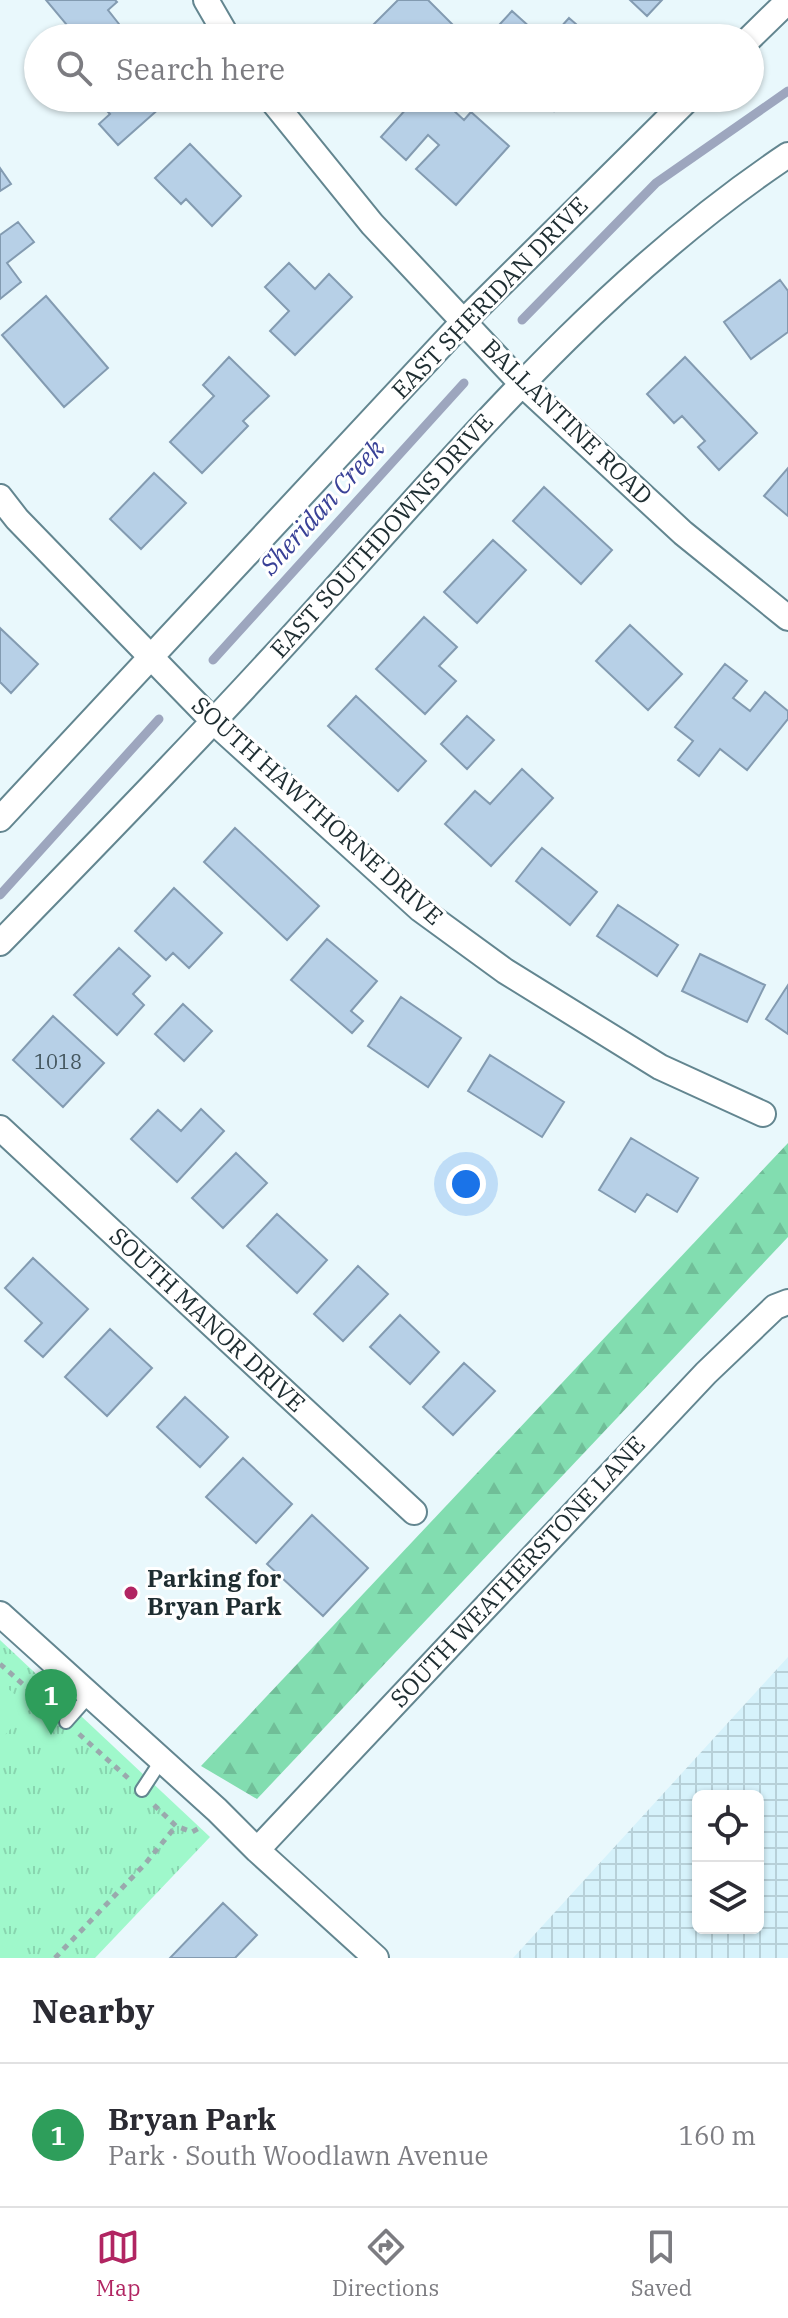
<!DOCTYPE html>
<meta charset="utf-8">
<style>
:root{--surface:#fff;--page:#f2f2f3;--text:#2b2b33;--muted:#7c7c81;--line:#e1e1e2;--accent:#b12562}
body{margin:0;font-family:"IBM Plex Serif",serif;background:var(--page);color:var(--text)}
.controls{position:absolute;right:24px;bottom:24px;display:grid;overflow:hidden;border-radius:12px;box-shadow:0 2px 6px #0004}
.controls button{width:72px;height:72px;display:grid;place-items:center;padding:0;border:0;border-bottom:2px solid var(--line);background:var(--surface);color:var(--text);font:40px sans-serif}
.you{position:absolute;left:466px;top:1184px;width:28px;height:28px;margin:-20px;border:6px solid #fff;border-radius:50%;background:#1a73e8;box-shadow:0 0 0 12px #1a73e833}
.badge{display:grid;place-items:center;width:52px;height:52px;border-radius:50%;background:var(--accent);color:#fff;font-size:26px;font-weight:700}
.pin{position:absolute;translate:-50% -66px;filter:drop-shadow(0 2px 4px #0008)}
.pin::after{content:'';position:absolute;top:42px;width:28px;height:24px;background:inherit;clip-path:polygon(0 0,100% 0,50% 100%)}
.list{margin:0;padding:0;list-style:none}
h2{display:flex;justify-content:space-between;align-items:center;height:104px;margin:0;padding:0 32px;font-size:34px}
h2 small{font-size:26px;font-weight:400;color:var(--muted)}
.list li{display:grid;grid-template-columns:52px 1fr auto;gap:24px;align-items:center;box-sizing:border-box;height:144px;padding:0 32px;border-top:2px solid var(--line)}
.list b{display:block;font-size:30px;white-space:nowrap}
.list p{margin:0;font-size:26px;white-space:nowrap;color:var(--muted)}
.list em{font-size:26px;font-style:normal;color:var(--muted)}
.icon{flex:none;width:44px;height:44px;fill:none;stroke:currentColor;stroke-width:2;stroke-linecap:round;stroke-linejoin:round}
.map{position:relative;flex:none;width:788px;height:1958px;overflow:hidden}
.search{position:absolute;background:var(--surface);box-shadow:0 2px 6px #0004;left:24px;right:24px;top:24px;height:88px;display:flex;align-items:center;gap:20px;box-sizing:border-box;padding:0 28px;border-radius:44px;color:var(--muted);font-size:30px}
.sheet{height:248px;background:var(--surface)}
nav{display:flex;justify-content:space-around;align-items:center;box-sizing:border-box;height:112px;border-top:2px solid var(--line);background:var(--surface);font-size:22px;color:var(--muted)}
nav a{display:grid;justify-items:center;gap:4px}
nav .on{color:var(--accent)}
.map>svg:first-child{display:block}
.industrial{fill:url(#industrial-grid);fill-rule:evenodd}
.forest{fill:url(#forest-firs)}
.park{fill:url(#park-tufts)}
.pitch{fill:#9ff8cb}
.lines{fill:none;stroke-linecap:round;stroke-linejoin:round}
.stream{stroke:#9da6be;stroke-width:9}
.building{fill:#b7d0e7;stroke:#839bb1;stroke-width:2}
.lane-casing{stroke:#638690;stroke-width:16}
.street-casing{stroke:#638690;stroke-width:28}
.path{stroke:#9aa9ad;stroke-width:5;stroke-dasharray:6 6;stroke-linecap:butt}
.lane{stroke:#fff;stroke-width:12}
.street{stroke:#fff;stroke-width:24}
.poi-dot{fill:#b12562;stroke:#fff;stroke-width:3}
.labels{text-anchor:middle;stroke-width:6;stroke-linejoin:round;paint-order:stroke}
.number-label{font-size:20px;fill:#44565e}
.street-label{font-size:24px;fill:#1e2d31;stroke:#fff}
.poi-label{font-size:24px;font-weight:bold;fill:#1e2d31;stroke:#fff;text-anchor:start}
.water-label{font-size:26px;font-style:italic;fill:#394197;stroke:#fff}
</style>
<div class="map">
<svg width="788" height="1958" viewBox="0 0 788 1958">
<defs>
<pattern id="industrial-grid" width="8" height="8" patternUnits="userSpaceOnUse" patternTransform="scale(2)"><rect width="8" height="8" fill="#d6f2fb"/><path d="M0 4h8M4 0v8" fill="none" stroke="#b7d0d8"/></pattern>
<pattern id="forest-firs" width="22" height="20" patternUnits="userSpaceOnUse" patternTransform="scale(2)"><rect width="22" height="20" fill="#82ddb0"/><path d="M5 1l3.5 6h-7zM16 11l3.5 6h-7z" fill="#70be98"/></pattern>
<pattern id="park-tufts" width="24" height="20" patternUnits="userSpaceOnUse" patternTransform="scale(2)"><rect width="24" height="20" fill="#9ff8cb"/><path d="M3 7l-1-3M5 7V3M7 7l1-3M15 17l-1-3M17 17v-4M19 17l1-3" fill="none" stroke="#88d5af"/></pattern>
</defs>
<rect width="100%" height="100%" fill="#e9f8fc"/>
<!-- industrial -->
<path class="industrial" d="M 788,1657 L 788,1958 L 513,1958 ZM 698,1796 L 758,1796 L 758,1928 L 698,1928 Z"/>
<!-- forest -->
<path class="forest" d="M 788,1143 L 788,1237 L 257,1799 L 201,1766 Z"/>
<!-- park -->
<path class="park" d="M 0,1640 L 210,1837 L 95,1958 L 0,1958 Z"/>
<!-- pitch -->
<path class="pitch" d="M 0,1682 L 31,1708 L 0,1740 Z"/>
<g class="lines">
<!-- stream -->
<path class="stream" d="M 522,320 L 656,183 L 788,91
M 213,660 L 464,383
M 0,895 L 159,719"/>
</g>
<!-- building -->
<path class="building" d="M 46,0 L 115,0 L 117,2 L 108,10 L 119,24 L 103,38 L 56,38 L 54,35 L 67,25 Z
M 398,0 L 428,0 L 452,24 L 438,38 L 360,38 Z
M 630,0 L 662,0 L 647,16 Z
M 512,11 L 542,38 L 487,38 Z
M 569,18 L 592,38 L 551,38 Z
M 95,98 L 168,98 L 170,99 L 118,145 L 99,124 L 110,114 Z
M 416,98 L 440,98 L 464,120 L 471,112 L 509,146 L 456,205 L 416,169 L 439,145 L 428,135 L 406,160 L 381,137 Z
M 539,98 L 566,98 L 554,111 Z
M 190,144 L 241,196 L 212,226 L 186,199 L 181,204 L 155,178 Z
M 0,168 L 11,184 L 0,191 Z
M 18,222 L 34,242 L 7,263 L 21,282 L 0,299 L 0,235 Z
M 289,263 L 315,289 L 329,274 L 352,297 L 295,355 L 270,331 L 289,311 L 265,287 Z
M 780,280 L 788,291 L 788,332 L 751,359 L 724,322 Z
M 46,296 L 108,368 L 64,407 L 2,335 Z
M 229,357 L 269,396 L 243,421 L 248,426 L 202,473 L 170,442 L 214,396 L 203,385 Z
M 685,357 L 757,433 L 719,470 L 698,447 L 705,441 L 682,416 L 674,423 L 647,394 Z
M 788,468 L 788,516 L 764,496 Z
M 154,473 L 186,503 L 141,549 L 110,519 Z
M 544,487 L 612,550 L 581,584 L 513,521 Z
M 493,540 L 526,570 L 477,623 L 444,592 Z
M 424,617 L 457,647 L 439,666 L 456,681 L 425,714 L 376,669 Z
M 630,625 L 682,674 L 648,710 L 596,661 Z
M 0,628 L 38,664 L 11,693 L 0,682 Z
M 725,664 L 747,681 L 733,698 L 750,711 L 765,692 L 788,711 L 788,719 L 747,770 L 720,749 L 699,776 L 678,760 L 693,741 L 675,727 Z
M 356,696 L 426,761 L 398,791 L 328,726 Z
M 467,716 L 494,740 L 467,769 L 441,744 Z
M 522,769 L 553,798 L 491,866 L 445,824 L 475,791 L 490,804 Z
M 235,828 L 319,906 L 287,940 L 204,862 Z
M 542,848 L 597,892 L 570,925 L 516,881 Z
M 174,888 L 222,933 L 189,968 L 173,953 L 166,960 L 135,931 Z
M 618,905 L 678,945 L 657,976 L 597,936 Z
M 327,939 L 377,981 L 351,1011 L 363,1021 L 352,1033 L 291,980 Z
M 119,948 L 150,976 L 133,994 L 144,1005 L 117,1035 L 74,995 Z
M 700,954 L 765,985 L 747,1022 L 682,991 Z
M 788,985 L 788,1034 L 766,1019 Z
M 401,997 L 461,1038 L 428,1087 L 368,1046 Z
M 183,1004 L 212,1031 L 184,1061 L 155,1034 Z
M 53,1016 L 104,1063 L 63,1107 L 13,1060 Z
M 490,1055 L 564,1102 L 542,1137 L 468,1091 Z
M 201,1109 L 224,1131 L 177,1182 L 131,1139 L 158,1110 L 181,1131 Z
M 631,1138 L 698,1178 L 677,1212 L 647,1194 L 635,1212 L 599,1190 Z
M 236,1153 L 267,1183 L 223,1228 L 192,1198 Z
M 277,1214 L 327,1260 L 297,1293 L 247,1246 Z
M 33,1258 L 88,1309 L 43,1357 L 25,1341 L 42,1323 L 5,1288 Z
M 358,1266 L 388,1294 L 343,1341 L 314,1314 Z
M 400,1315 L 439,1352 L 410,1384 L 370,1347 Z
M 110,1329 L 152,1368 L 107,1416 L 65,1377 Z
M 464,1363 L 495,1391 L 453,1435 L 423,1407 Z
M 185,1397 L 228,1437 L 200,1467 L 157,1427 Z
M 243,1458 L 292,1504 L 256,1543 L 206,1497 Z
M 312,1515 L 368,1568 L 323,1616 L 267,1564 Z
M 223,1903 L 257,1935 L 235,1958 L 170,1958 Z"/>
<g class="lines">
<defs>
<path id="lane" d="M 66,1722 L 89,1696
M 142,1790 L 161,1761"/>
<path id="street" d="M 206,0 L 228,38
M 750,38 L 788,1
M 270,98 L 372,224 L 521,383 L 683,533 L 788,618
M 0,497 L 17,519 L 214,722 L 420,909 L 505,971 L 660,1067 L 763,1114
M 0,819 L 464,321 L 689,98
M 0,943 C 110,830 219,718 324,601 C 468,441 608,275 788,155
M 0,1128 L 414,1512
M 0,1614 L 217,1810 L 257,1850 L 376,1958
M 257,1850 L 706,1373 L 775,1307 L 788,1302"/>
</defs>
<!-- lane casing -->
<use href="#lane" class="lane-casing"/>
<!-- street casing -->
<use href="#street" class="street-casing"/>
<!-- path -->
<path class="path" d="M 0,1664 L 53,1711
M 79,1734 L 128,1778
M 154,1805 L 176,1826 L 192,1832 L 201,1827
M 55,1958 L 145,1864 L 176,1826"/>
<!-- lane -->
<use href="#lane" class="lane"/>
<!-- street -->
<use href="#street" class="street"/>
</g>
<!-- markers -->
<circle class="poi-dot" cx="131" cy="1593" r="8"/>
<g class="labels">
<!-- number labels -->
<g class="number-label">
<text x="58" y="1069">1018</text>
</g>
<!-- street labels -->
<g class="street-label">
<text transform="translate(490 298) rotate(-46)" y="8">EAST SHERIDAN DRIVE</text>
<text transform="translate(567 422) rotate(44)" y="8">BALLANTINE ROAD</text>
<text transform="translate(382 536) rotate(-48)" y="8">EAST SOUTHDOWNS DRIVE</text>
<text transform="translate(317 811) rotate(42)" y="8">SOUTH HAWTHORNE DRIVE</text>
<text transform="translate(207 1320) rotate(43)" y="8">SOUTH MANOR DRIVE</text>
<text transform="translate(518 1572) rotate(-47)" y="8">SOUTH WEATHERSTONE LANE</text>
</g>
<!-- poi labels -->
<g class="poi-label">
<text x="147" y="1587">Parking for<tspan x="147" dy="28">Bryan Park</tspan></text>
</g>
<!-- water labels -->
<g class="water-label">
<text transform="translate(322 507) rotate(-48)" y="9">Sheridan Creek</text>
</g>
</g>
</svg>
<div class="controls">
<button><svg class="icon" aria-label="locate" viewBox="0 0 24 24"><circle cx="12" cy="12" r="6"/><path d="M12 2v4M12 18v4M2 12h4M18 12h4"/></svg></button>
<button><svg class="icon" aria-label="layers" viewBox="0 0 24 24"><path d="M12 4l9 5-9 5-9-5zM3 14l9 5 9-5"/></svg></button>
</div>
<div class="you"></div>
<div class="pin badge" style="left:51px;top:1735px;background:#2e9e5b">1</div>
<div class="search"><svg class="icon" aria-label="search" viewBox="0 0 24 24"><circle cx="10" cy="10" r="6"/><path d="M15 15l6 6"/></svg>Search here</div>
</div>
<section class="sheet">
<h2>Nearby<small></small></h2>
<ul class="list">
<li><span class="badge" style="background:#2e9e5b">1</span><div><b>Bryan Park</b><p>Park · South Woodlawn Avenue</p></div><em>160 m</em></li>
</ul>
</section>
<nav>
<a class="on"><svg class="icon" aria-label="map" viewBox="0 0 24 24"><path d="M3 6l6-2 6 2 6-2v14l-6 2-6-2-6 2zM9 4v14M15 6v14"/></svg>Map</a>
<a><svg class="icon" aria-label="directions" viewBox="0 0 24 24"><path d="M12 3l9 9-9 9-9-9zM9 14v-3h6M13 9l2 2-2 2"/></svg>Directions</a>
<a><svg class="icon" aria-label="saved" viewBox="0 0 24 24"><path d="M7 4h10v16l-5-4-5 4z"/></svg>Saved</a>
</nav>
